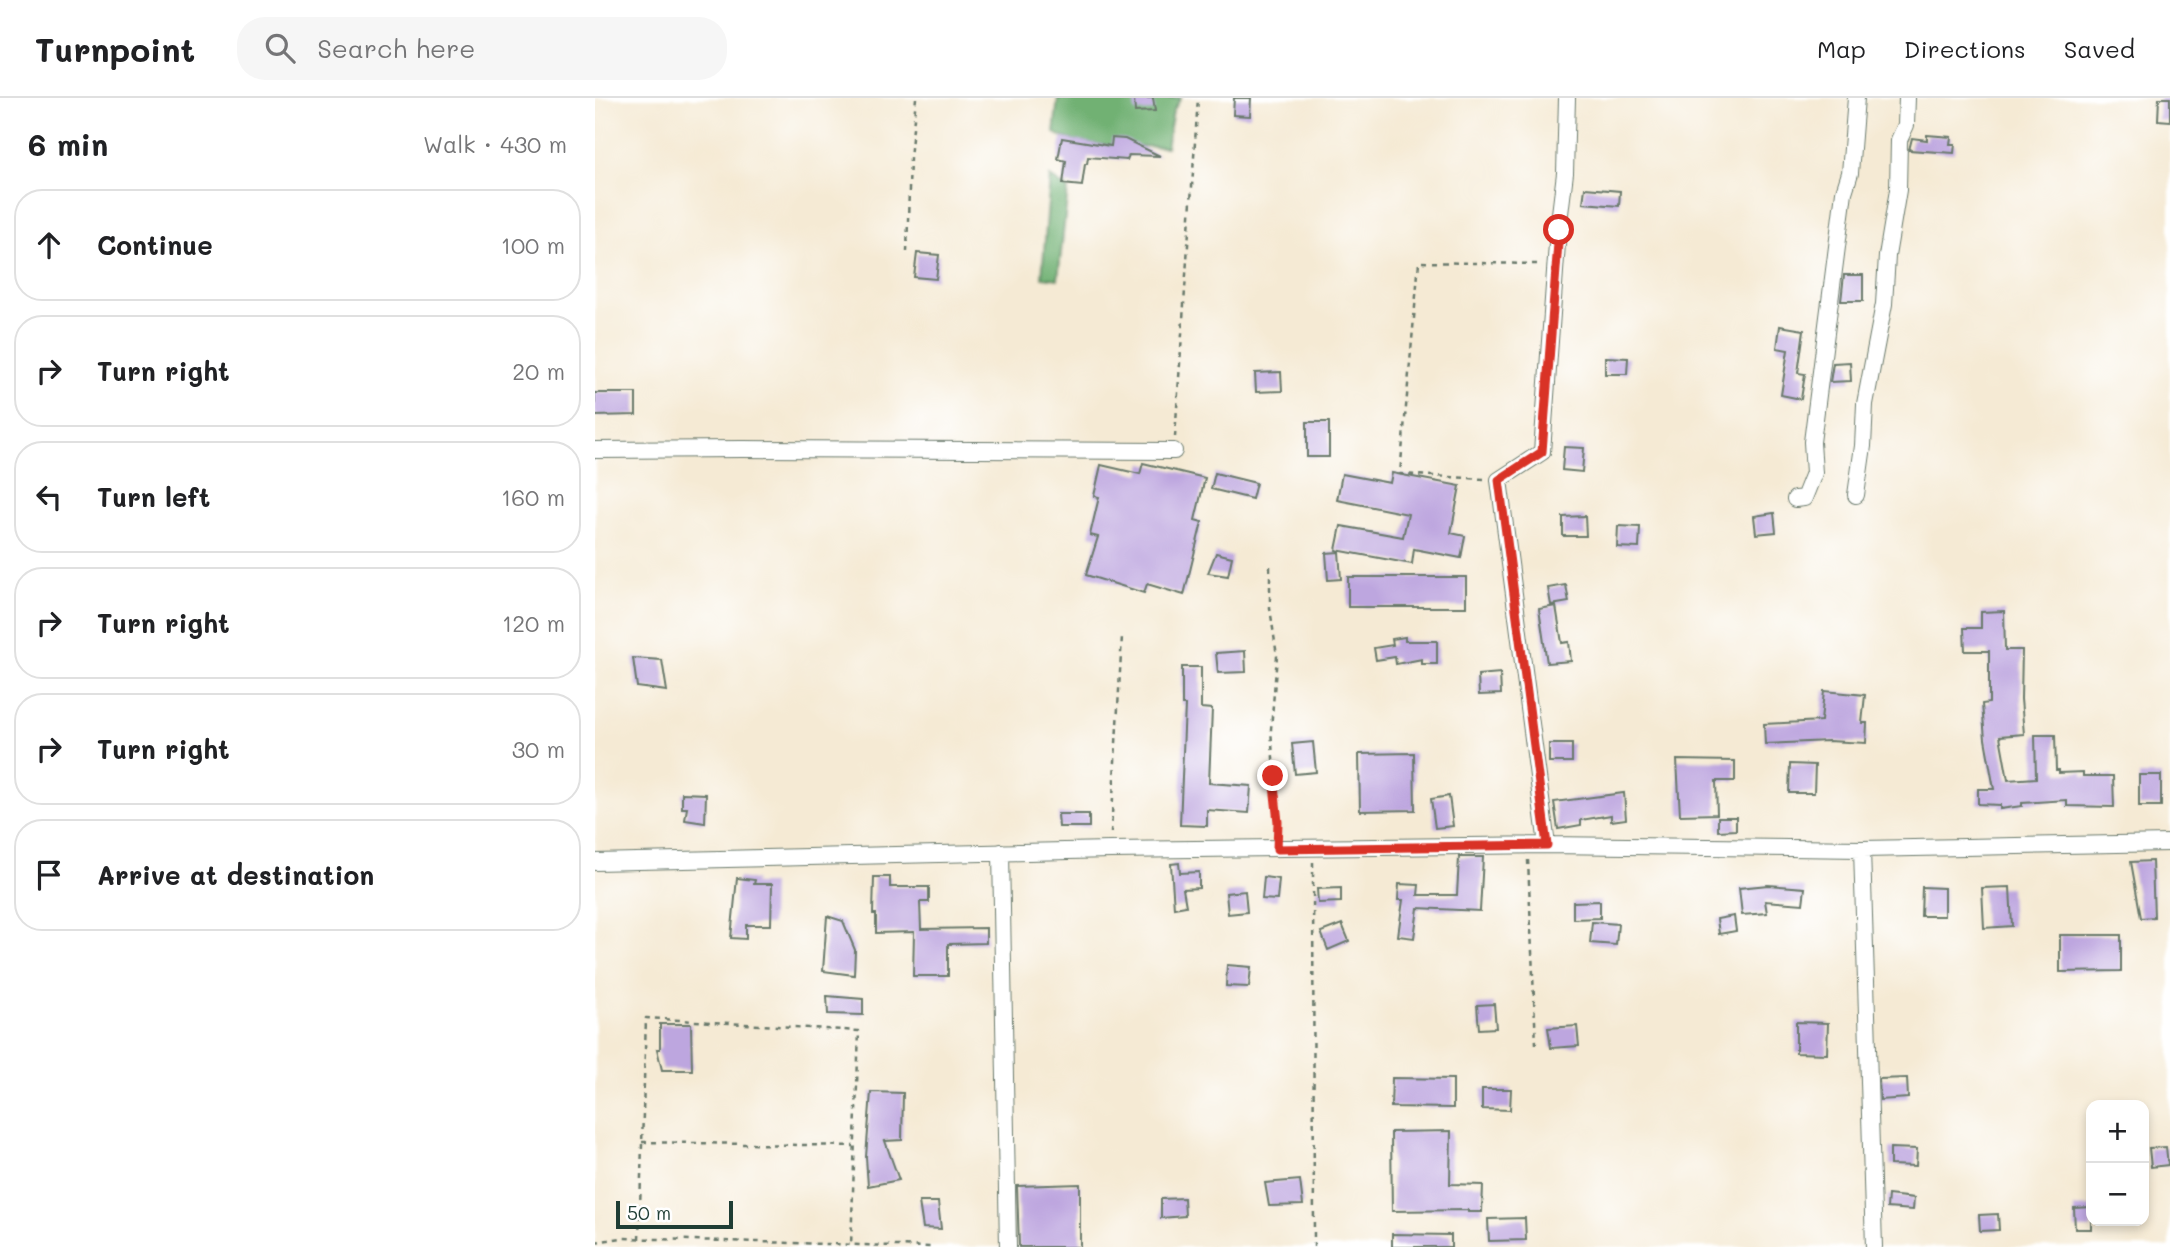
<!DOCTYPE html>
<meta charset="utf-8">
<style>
:root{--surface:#fff;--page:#f6f6f6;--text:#202124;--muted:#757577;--line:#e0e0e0}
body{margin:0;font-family:Mali,sans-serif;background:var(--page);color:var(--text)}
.controls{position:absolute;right:21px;bottom:21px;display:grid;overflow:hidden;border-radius:14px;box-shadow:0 4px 10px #0003}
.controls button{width:63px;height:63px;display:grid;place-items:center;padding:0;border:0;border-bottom:2px solid var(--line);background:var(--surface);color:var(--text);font:35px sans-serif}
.scale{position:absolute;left:21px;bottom:18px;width:117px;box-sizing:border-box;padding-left:7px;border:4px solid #1f3d34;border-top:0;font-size:19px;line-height:24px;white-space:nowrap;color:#1f3d34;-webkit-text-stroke:5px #fff;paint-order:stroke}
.stop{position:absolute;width:21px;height:21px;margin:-16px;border:5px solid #d93025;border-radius:50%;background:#fff}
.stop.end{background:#d93025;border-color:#fff;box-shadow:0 2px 7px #0008}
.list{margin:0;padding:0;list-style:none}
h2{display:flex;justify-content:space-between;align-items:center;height:91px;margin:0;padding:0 28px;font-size:30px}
h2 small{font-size:23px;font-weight:400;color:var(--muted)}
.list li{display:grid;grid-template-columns:46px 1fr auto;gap:21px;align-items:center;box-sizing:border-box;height:112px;margin:0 14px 14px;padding:0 14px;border:2px solid var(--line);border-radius:28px}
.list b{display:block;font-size:26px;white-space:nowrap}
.list em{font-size:23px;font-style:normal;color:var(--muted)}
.icon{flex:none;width:38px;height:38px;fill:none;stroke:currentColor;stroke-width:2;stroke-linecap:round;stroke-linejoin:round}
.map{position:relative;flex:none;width:1575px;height:1149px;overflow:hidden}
header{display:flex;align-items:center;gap:42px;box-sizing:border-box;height:98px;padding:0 35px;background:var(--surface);border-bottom:2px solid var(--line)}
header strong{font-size:33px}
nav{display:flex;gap:38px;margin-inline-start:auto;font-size:24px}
.search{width:490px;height:63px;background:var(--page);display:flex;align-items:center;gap:18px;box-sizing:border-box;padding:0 24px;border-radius:28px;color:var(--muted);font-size:26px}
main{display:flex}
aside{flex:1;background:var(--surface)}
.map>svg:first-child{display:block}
.forest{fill:#71b173;stroke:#487754;stroke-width:2}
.building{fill:#bda6df}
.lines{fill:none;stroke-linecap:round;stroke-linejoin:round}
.street-casing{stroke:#6a7a6c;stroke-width:18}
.path{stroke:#6a7a6c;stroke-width:2.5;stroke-dasharray:5 5;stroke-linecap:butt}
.street{stroke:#fff;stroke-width:16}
.route{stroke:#d93025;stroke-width:9}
</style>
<header>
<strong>Turnpoint</strong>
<div class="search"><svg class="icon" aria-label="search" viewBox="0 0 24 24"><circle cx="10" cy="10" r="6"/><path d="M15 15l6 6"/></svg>Search here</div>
<nav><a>Map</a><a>Directions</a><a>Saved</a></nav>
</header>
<main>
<aside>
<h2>6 min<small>Walk · 430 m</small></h2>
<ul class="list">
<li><svg class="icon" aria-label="ahead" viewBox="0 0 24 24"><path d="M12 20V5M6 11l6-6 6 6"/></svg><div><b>Continue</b></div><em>100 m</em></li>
<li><svg class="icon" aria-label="right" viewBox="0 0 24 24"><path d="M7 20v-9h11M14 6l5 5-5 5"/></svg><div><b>Turn right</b></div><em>20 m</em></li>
<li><svg class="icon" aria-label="left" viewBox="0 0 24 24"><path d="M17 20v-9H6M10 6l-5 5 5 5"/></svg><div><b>Turn left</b></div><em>160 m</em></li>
<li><svg class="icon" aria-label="right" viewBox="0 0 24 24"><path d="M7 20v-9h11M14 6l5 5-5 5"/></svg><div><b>Turn right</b></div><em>120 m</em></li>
<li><svg class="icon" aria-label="right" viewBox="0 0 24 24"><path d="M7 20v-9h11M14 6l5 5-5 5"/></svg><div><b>Turn right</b></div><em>30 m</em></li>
<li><svg class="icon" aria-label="arrive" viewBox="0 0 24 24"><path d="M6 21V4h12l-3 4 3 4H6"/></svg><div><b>Arrive at destination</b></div></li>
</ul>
</aside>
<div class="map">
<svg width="1575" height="1149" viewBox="0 0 1575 1149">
<rect width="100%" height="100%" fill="#fff"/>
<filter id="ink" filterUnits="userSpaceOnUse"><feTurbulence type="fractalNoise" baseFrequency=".0143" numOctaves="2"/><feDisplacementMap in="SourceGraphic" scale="14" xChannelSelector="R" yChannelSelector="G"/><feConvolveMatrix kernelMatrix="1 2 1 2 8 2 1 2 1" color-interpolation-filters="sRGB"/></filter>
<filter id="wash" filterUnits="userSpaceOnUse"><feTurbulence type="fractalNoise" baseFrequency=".00686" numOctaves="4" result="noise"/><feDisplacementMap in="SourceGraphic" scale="28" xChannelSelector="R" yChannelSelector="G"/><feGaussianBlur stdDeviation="1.57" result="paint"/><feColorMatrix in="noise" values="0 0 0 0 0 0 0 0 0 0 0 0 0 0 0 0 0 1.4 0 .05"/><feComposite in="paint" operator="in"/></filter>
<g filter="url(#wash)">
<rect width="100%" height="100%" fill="#f5ead4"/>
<!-- forest -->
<path class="forest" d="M 463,0 L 586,0 L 578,13 L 571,49 C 540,47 487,51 459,35 Z
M 455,79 L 473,91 L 463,181 L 447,179 Z"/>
<g id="blocks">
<!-- building -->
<path class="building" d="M 539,0 L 558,0 L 560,13 L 540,14 Z
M 639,0 L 656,0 L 655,18 L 638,17 Z
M 1564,0 L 1575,0 L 1575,23 L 1563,22 Z
M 1332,37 L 1356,39 L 1355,46 L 1360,46 L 1359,55 L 1314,52 L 1317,40 L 1332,42 Z
M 467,40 L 516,48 L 517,40 L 530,41 L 565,58 L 534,57 L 532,62 L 493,59 L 492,66 L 490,66 L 487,88 L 468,86 L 471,63 L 463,61 Z
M 990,90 L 1025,93 L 1024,108 L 988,105 Z
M 322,155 L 344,157 L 341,181 L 319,179 Z
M 1249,177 L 1268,177 L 1268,203 L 1246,203 Z
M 1185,228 L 1209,232 L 1203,275 L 1210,276 L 1206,301 L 1186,297 L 1193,252 L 1182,250 Z
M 1010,259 L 1033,260 L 1032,276 L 1010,276 Z
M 1255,264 L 1256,283 L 1235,284 L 1238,265 Z
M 686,274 L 687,293 L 661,294 L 660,275 Z
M 0,295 L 41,295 L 41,317 L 0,318 Z
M 712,324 L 734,324 L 734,359 L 712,359 Z
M 969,349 L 989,350 L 987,374 L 967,372 Z
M 548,365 L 610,380 L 600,422 L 607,424 L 589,497 L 552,486 L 549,495 L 491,477 L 503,439 L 495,437 L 504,399 L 499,398 L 506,367 L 545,376 Z
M 620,375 L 661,385 L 657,401 L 616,391 Z
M 797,375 L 865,388 L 856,435 L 870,438 L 866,460 L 819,451 L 817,466 L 741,452 L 746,428 L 808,439 L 813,416 L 742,402 L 747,376 L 795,385 Z
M 1179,415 L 1181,434 L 1161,436 L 1159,418 Z
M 990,418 L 991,438 L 968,438 L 968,419 Z
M 1023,428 L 1045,429 L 1044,450 L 1022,449 Z
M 744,454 L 746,481 L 733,482 L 731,455 Z
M 621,455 L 637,459 L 633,478 L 613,475 Z
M 753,479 L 871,479 L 871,509 L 753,509 Z
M 971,487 L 974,504 L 956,507 L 953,490 Z
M 961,508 L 967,545 L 974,544 L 976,563 L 952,565 L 944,511 Z
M 1409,513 L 1410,552 L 1427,552 L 1426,601 L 1429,636 L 1405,638 L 1413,682 L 1441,680 L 1440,637 L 1460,637 L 1461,672 L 1464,672 L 1464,675 L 1488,674 L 1488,678 L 1518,678 L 1519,709 L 1472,708 L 1472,702 L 1427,705 L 1427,708 L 1405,711 L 1405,707 L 1383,706 L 1383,691 L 1399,691 L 1390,641 L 1387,606 L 1394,605 L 1394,553 L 1370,553 L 1369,530 L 1386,530 L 1386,514 Z
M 810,539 L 810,543 L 842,543 L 842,566 L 827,566 L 827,561 L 801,566 L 800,559 L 781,562 L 779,550 L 798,547 L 797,541 Z
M 650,553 L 651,574 L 623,575 L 621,555 Z
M 38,560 L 67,562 L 72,593 L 42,589 Z
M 587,569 L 606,569 L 606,610 L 617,611 L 614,685 L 656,688 L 654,715 L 612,712 L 612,728 L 585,727 L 590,607 L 587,607 Z
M 905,575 L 906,596 L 884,597 L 883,577 Z
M 1229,593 L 1270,597 L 1267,625 L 1272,625 L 1271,645 L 1233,643 L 1170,646 L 1169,626 L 1226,623 Z
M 718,644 L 721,674 L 700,676 L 697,646 Z
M 954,646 L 977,646 L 977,664 L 954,664 Z
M 819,655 L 820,712 L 765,713 L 764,656 Z
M 1082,662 L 1140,663 L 1140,683 L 1121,683 L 1122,716 L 1085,717 Z
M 1195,666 L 1220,667 L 1219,695 L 1194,695 Z
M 1544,677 L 1566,677 L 1566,708 L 1544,708 Z
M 87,695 L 111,696 L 110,725 L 90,722 L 92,710 L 87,710 Z
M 1029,695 L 1031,721 L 1016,723 L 1016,717 L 986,722 L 986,727 L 963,731 L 959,704 Z
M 854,698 L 858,728 L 840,730 L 836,701 Z
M 463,716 L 494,716 L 494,729 L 464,729 Z
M 1123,719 L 1141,719 L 1141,732 L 1123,733 Z
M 864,759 L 888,759 L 885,813 L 823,810 L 819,840 L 803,838 L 808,802 L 803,802 L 804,786 L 824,787 L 823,797 L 862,797 Z
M 1557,763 L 1559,819 L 1546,820 L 1536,764 Z
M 584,765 L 585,775 L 604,774 L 604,790 L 588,791 L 591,808 L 579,810 L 576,766 Z
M 279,779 L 295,779 L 295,789 L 334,789 L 334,804 L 325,804 L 326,831 L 391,830 L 391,845 L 353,846 L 353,878 L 318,878 L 319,834 L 281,835 L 281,816 L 278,816 Z
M 669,779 L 684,781 L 682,802 L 667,801 Z
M 142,780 L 160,782 L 159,786 L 177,786 L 176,827 L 151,827 L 151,841 L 136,840 Z
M 1173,787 L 1210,790 L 1208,806 L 1170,803 L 1172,815 L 1147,817 L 1144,790 Z
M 1327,789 L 1349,790 L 1349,818 L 1326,818 Z
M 1415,789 L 1417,828 L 1389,830 L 1387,790 Z
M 746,790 L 746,804 L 723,805 L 722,791 Z
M 650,793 L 652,814 L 633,816 L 631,795 Z
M 1005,803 L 1005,820 L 978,821 L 978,804 Z
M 232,818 L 248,823 L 260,852 L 259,877 L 228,873 Z
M 1139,818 L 1141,833 L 1124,836 L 1122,821 Z
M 997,824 L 1023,826 L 1021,847 L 995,845 Z
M 747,826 L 754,843 L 733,852 L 726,834 Z
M 1465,837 L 1526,837 L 1526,873 L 1465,874 Z
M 632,867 L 656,869 L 654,889 L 631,888 Z
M 232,898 L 268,901 L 268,917 L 233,916 Z
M 899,906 L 901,930 L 884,931 L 882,907 Z
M 1201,924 L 1233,925 L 1232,956 L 1201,955 Z
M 65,926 L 96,926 L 97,972 L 67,972 L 62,951 L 65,951 Z
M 982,928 L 984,948 L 956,950 L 953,930 Z
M 797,980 L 858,981 L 858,1010 L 796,1009 Z
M 1312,980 L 1313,1000 L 1285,1002 L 1284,981 Z
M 887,991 L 916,991 L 915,1012 L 887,1011 Z
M 276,994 L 308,995 L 307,1042 L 290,1043 L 304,1082 L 273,1088 L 271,1059 Z
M 856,1033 L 855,1086 L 888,1087 L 887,1114 L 873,1114 L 873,1112 L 797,1113 L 796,1034 Z
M 1571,1049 L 1573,1067 L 1556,1069 L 1554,1050 Z
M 1295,1050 L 1322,1051 L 1321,1068 L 1295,1067 Z
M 705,1082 L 708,1107 L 674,1108 L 670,1085 Z
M 485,1086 L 485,1149 L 424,1149 L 422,1088 Z
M 1293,1097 L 1319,1100 L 1318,1112 L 1292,1110 Z
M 589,1100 L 590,1118 L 566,1120 L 566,1101 Z
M 324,1104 L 343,1104 L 346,1131 L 328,1130 Z
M 1496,1109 L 1496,1131 L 1480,1131 L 1479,1110 Z
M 1403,1116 L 1404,1132 L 1385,1133 L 1384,1117 Z
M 930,1120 L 931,1142 L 894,1143 L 893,1121 Z
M 797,1136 L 856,1137 L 856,1149 L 797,1149 Z"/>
</g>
</g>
<g filter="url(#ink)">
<use href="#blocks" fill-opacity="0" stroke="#6a7a6c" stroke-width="2"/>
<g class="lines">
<defs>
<path id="street" d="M 0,352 L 148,351 L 579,353
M 1261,397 L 1268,348 L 1270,306 L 1289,206 L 1292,158 L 1303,92 L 1304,42 L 1311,27 L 1312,0
M 1200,401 L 1209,400 L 1219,375 L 1217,344 L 1249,94 L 1255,75 L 1261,0
M 952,747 L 904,382 L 947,354 L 963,132 L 970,75 L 972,0
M 1267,751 L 1279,1149
M 406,754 L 413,1149
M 0,764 L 515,752 L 952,747 L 1267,751 L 1575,745"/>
</defs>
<!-- street casing -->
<use href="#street" class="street-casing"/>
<!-- path -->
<path class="path" d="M 312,154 L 315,60 L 321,0
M 580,339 L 603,0
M 889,381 L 805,376 L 824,164 L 944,166
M 675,468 L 675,510 L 682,558 L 676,631 L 683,733
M 516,735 L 527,538
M 933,762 L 941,946
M 718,764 L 719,1149
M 47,1044 L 259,1048
M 44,1141 L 51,920 L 264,933 L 256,1147
M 0,1144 L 27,1140 L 335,1149"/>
<!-- street -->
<use href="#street" class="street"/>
</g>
</g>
<g class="lines" filter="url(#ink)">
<!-- route -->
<path class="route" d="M 678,678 L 683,724 L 682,751 L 952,747 L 904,382 L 947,354 L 964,132"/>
</g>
</svg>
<div class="controls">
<button>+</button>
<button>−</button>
</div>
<div class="scale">50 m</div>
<div class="stop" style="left:964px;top:132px"></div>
<div class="stop end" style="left:678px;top:678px"></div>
</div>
</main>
